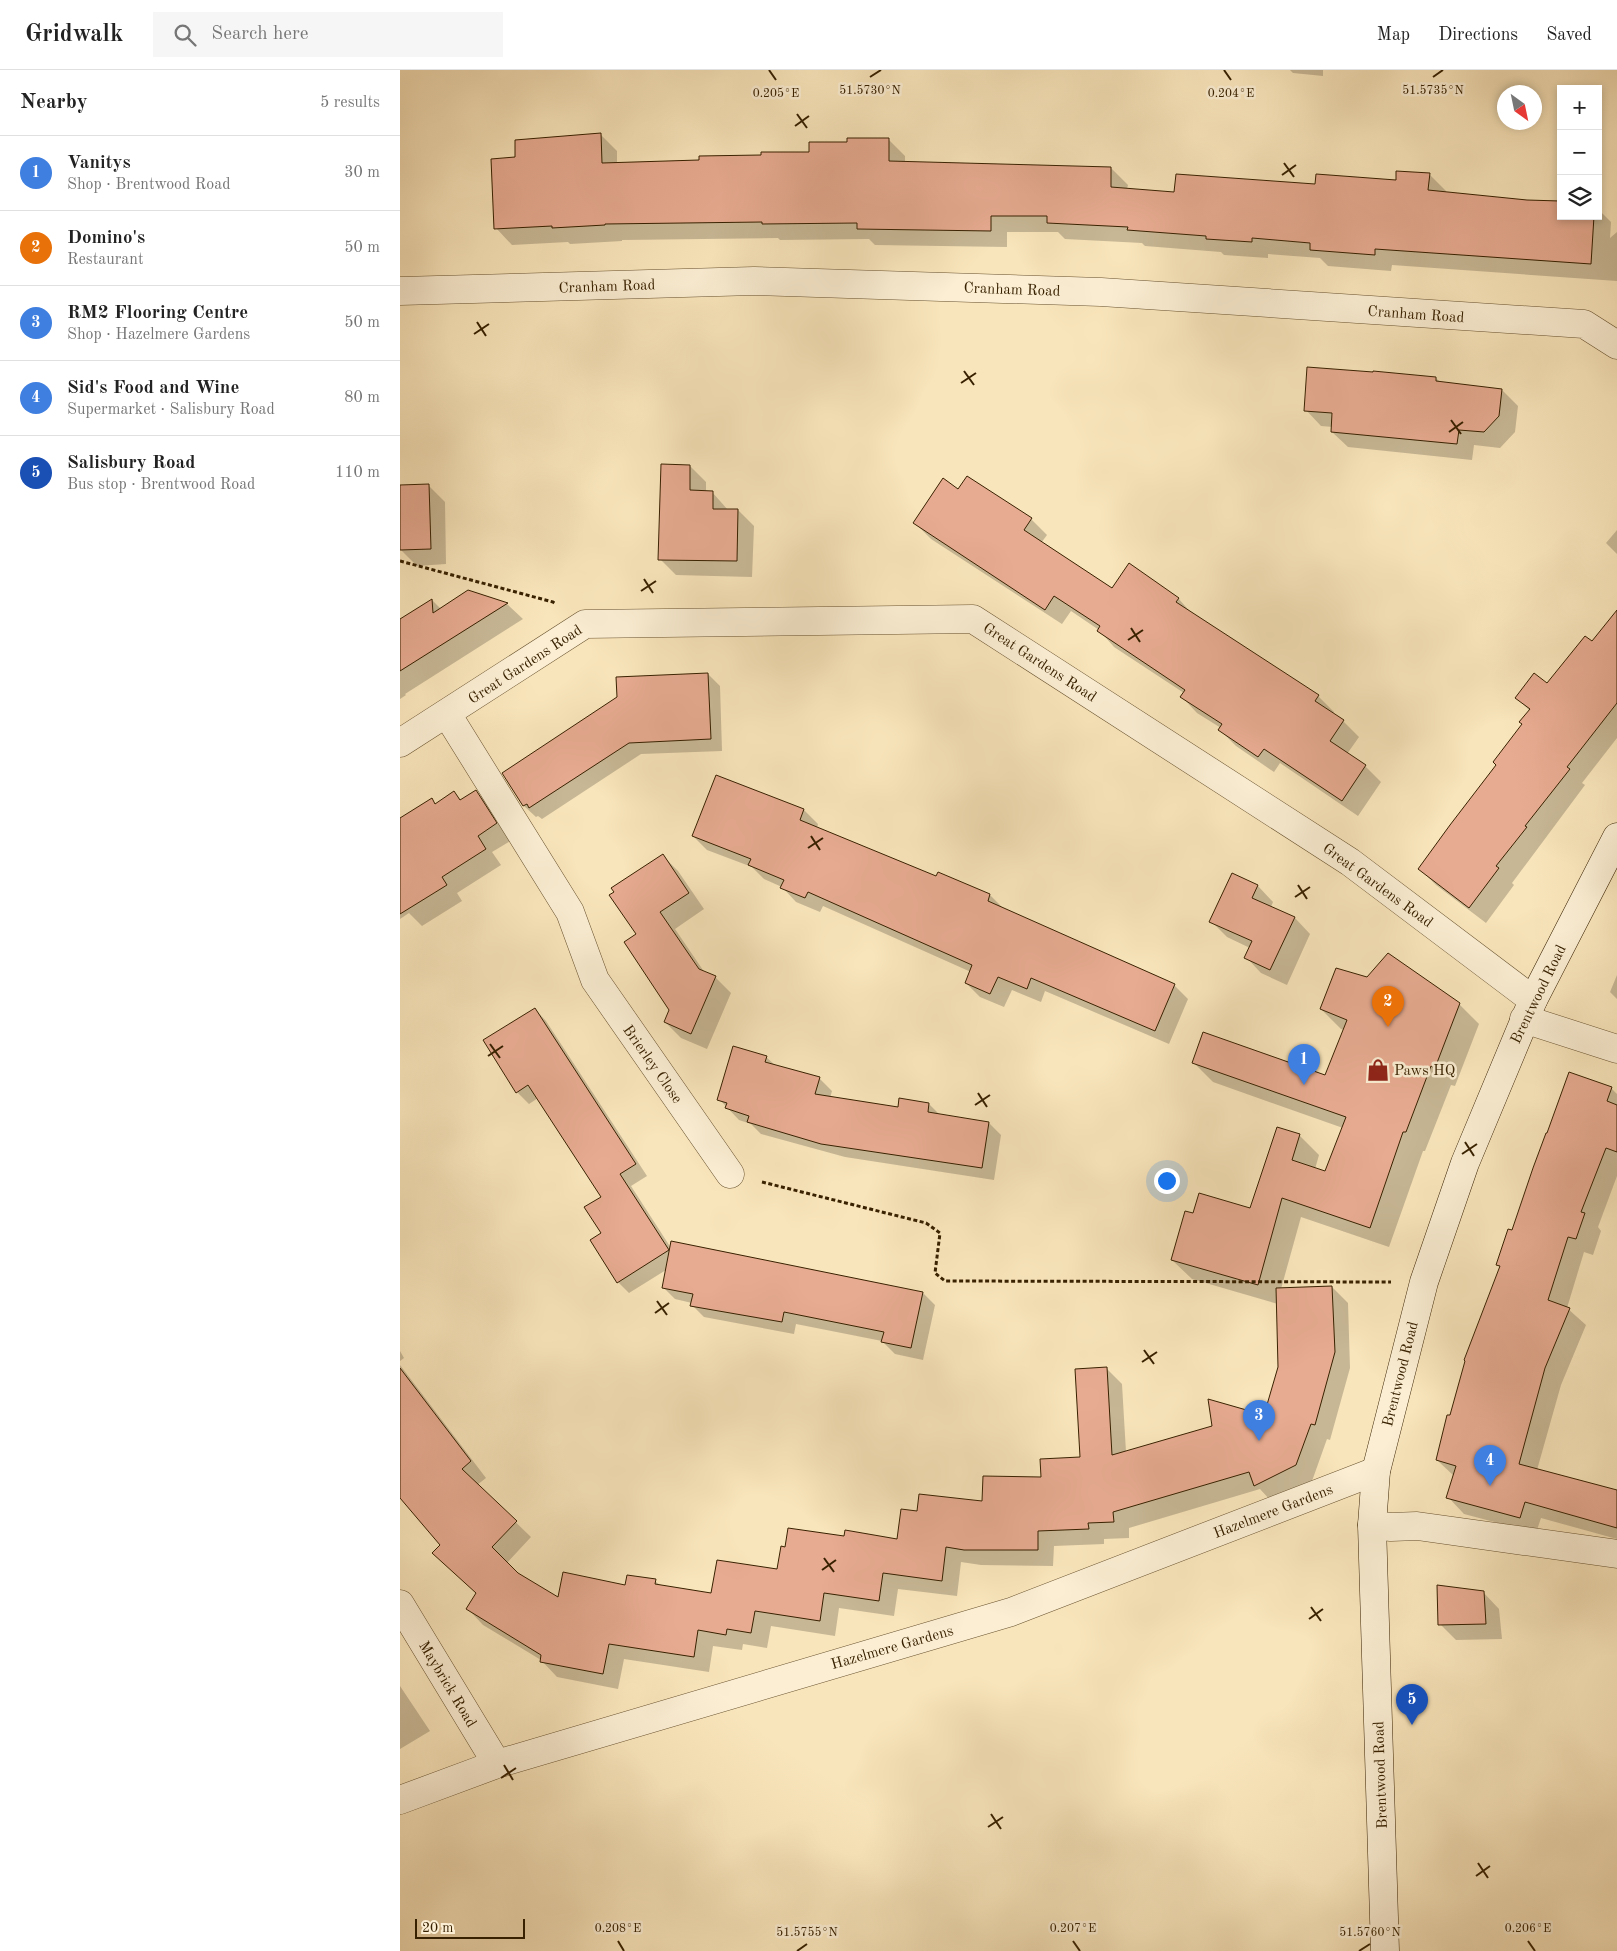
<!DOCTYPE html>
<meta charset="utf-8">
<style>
:root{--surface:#fff;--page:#f6f6f6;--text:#222;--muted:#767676;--line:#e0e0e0;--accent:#8f2418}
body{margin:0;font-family:"Old Standard TT",serif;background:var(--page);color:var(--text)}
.controls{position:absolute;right:15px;top:15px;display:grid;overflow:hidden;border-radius:0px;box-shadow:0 2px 8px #0003}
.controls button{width:45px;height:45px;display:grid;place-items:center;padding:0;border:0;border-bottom:1px solid var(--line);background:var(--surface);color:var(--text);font:25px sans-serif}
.compass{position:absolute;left:1097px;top:15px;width:45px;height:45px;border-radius:50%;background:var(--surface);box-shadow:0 2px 8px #0003;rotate:147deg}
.scale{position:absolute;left:15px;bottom:12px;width:110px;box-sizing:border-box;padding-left:5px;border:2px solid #382100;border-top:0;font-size:14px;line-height:18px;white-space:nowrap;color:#382100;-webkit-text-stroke:4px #fbeed3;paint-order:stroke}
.you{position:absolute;left:766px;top:1110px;width:18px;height:18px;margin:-12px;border:4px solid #fff;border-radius:50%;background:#1a73e8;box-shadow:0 0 0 8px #1a73e833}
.badge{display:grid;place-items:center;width:32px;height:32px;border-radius:50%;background:var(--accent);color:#fff;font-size:16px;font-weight:700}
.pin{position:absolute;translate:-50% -41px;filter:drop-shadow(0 1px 2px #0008)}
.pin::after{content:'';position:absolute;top:26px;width:18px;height:15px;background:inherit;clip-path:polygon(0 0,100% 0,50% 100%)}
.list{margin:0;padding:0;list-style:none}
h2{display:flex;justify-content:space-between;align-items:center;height:65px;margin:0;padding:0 20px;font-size:21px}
h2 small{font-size:16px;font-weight:400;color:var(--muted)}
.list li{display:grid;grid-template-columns:32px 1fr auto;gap:15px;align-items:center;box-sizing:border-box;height:75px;padding:0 20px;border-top:1px solid var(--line)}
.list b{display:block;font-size:19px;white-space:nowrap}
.list p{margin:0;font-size:16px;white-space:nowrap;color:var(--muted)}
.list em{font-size:16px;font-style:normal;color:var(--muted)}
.icon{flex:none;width:28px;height:28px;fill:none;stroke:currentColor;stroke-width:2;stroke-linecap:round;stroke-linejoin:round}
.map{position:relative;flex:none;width:1217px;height:1881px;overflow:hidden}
header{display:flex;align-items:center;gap:30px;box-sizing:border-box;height:70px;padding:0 25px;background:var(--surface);border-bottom:1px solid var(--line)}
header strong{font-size:24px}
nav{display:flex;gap:28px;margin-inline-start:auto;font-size:18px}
.search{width:350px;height:45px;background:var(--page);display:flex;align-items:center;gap:12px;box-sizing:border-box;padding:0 18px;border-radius:0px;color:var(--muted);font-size:19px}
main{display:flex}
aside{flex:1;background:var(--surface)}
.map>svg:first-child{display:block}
.shadow{fill:#0003}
.building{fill:#e7ab91;stroke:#382100}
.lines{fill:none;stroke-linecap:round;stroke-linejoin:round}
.street-casing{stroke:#68522f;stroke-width:29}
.secondary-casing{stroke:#382100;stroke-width:29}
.path{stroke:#382100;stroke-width:3;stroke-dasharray:4 2.5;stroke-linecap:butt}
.street{stroke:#fbeed3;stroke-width:28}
.secondary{stroke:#fbeed3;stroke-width:28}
.ticks{fill:none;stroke:#382100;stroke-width:2}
.labels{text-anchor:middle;stroke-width:5;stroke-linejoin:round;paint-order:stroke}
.street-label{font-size:15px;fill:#382100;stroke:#fbeed3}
.poi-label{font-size:15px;fill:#382100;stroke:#fbeed3;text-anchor:start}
.ticks-label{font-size:12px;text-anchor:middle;fill:#382100;stroke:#fbeed3;stroke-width:5;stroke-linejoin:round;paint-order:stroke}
</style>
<header>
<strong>Gridwalk</strong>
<div class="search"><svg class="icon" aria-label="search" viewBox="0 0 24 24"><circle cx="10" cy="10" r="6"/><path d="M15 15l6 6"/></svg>Search here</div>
<nav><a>Map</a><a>Directions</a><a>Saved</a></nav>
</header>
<main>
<aside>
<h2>Nearby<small>5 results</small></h2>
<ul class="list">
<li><span class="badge" style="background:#3f7fe0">1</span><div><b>Vanitys</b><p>Shop · Brentwood Road</p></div><em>30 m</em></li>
<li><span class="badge" style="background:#e8710a">2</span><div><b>Domino's</b><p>Restaurant</p></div><em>50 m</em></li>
<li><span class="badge" style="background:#3f7fe0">3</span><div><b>RM2 Flooring Centre</b><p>Shop · Hazelmere Gardens</p></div><em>50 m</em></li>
<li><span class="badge" style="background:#3f7fe0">4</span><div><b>Sid's Food and Wine</b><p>Supermarket · Salisbury Road</p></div><em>80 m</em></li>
<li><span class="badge" style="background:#1a4fb4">5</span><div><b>Salisbury Road</b><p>Bus stop · Brentwood Road</p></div><em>110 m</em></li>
</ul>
</aside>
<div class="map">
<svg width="1217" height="1881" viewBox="0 0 1217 1881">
<rect width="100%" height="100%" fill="#f9e5bb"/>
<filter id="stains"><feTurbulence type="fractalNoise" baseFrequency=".004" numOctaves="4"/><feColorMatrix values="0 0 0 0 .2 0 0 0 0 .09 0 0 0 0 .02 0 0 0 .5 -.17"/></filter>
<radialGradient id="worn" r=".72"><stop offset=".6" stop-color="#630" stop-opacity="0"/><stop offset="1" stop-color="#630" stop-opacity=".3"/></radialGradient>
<!-- shadow -->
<path class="shadow" d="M 890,0 L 923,0 L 923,6 L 893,3 Z
M 200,64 L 217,81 L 217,94 L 300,91 L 410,83 L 448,73 L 488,69 L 505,86 L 505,93 L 711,98 L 728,115 L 727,119 L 775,123 L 997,111 L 1029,104 L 1046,121 L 1046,123 L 1161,133 L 1161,146 L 1198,146 L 1198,139 L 1211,152 L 1210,168 L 1217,162 L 1217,211 L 992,195 L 991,201 L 928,196 L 920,188 L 868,184 L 868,188 L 824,185 L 821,182 L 745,176 L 742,173 L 665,169 L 658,162 L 607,162 L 607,177 L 475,175 L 469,169 L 380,170 L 378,168 L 222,170 L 222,171 L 170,174 L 168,172 L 112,175 L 96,158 L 117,88 Z
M 1036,308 L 1041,313 L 1102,320 L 1118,336 L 1115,362 L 1100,378 L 1074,375 L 1072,390 L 948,377 L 932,362 L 933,357 L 921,356 L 906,340 Z
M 290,396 L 306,412 L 306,422 L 312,422 L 328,440 L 338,440 L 354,456 L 352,507 L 276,505 L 260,489 Z
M 29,416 L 45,432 L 46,494 L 17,496 L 1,480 L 0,417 Z
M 559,420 L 631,449 L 647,465 L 641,473 L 712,520 L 778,528 L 793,545 L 918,626 L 934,642 L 933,644 L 943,651 L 959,667 L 947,684 L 965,696 L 981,712 L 958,746 L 880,693 L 874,702 L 836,676 L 820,660 L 821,658 L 797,643 L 782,627 L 784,623 L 714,577 L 699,560 L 671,541 L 662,554 L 531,469 L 515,453 Z
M 1217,460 L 1217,484 L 1206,473 Z
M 69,521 L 107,534 L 123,549 L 5,624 L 6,625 L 0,629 L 0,551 L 32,530 L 41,539 Z
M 1217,593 L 1217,668 L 1182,713 L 1185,715 L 1112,813 L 1114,815 L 1086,853 L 1036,815 L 1020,799 L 1098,695 L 1124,654 L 1130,641 L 1117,628 Z
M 308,604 L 320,616 L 322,681 L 241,684 L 142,749 L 138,746 L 136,747 L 124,736 L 104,703 Z
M 317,706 L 404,740 L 418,754 L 417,758 L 536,808 L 538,803 L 590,825 L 604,839 L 774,915 L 788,929 L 769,974 L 645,921 L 641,932 L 612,920 L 604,937 L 580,927 L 566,913 L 571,902 L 423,836 L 420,842 L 396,832 L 382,817 L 364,809 L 352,797 L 307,780 L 293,766 Z
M 75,721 L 91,737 L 112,770 L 92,782 L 101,795 L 57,823 L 62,831 L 22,856 L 9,843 L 0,849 L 0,753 L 32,730 L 36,734 L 54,723 L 61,730 Z
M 262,785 L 278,801 L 304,839 L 275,859 L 305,903 L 315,907 L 331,923 L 307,979 L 281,968 L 265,952 L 271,940 L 238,865 Z
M 832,805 L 858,816 L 873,832 L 871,837 L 895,848 L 910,864 L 887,915 L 861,903 L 846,887 L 850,878 L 827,867 L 811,851 Z
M 1217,905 L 1217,929 L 1210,922 Z
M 1059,934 L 1079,954 L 1055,1016 L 1051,1015 L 1025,1081 L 1023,1081 L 989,1177 L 901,1147 L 881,1219 L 932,1217 L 948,1233 L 950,1298 L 930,1370 L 927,1369 L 912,1411 L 871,1431 L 860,1419 L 729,1458 L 729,1468 L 704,1469 L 704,1474 L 654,1476 L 653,1496 L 581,1495 L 561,1492 L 557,1526 L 498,1519 L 494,1546 L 439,1538 L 435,1566 L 371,1556 L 367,1578 L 343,1574 L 342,1580 L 313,1576 L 309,1602 L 224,1589 L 218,1619 L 157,1607 L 141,1590 L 83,1555 L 68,1539 L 77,1524 L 42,1475 L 0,1423 L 0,1295 L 86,1408 L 77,1415 L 131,1467 L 106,1494 L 117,1504 L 159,1529 L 255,1511 L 261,1516 L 312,1524 L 378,1501 L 386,1478 L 445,1467 L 498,1470 L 518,1442 L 583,1433 L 642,1408 L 682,1388 L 706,1298 L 722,1314 L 726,1382 L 865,1346 L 879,1298 L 878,1234 L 792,1209 L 772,1190 L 794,1145 L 850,1139 L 899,1065 L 919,1085 L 915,1099 L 925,1102 L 943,1058 L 813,1012 L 794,993 L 926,1007 L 944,960 L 941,959 L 921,939 Z
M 135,939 L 146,951 L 247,1106 L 231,1116 L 271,1178 L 523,1223 L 535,1235 L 523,1290 L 495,1284 L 482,1271 L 396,1254 L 394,1264 L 304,1247 L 292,1235 L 292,1233 L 275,1229 L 263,1217 L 266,1200 L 229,1223 L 218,1212 L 202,1163 L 203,1127 L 138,1028 L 129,1034 L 117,1022 Z
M 366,987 L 376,996 L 419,1008 L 432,1021 L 430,1028 L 499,1039 L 529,1034 L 540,1045 L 589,1053 L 601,1065 L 594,1110 L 445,1087 L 361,1064 L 351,1054 L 339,1050 L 319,1029 Z
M 1211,1018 L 1217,1024 L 1217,1106 L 1198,1157 L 1201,1161 L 1193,1185 L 1184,1182 L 1167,1238 L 1186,1255 L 1161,1315 L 1137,1400 L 1217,1421 L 1217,1469 L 1141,1448 L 1136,1463 L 1064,1444 L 1048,1427 L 1054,1406 L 1037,1390 L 1101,1198 L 1097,1195 L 1112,1162 Z
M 0,1281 L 4,1288 L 0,1291 Z
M 1083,1522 L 1099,1539 L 1102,1569 L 1056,1570 L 1040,1554 Z
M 0,1616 L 30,1661 L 0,1679 Z"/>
<!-- building -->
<path class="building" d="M 201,63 L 202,93 L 299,90 L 299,86 L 361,85 L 361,82 L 409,82 L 409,72 L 447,72 L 447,68 L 489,68 L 489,91 L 711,97 L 711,117 L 774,122 L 776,104 L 915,114 L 916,104 L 996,110 L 996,101 L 1030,103 L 1028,120 L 1127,130 L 1160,131 L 1159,146 L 1194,146 L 1191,194 L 975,179 L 975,185 L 910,180 L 910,173 L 852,168 L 852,172 L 806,169 L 806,166 L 727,160 L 728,157 L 647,153 L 647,146 L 591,146 L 591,161 L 457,159 L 457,153 L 362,154 L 362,152 L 205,154 L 205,155 L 152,158 L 152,156 L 94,159 L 91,89 L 115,87 L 115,70 Z
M 907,297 L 973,302 L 973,301 L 1036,307 L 1036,311 L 1102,319 L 1099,346 L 1084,362 L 1059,360 L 1057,374 L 931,362 L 932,343 L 904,341 Z
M 261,394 L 290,395 L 290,420 L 313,421 L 313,439 L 338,439 L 337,491 L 258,490 Z
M 567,406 L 632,448 L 624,460 L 712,518 L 729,493 L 779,528 L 776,532 L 919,625 L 915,631 L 944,650 L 930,671 L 966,695 L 942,731 L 864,679 L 858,687 L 818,660 L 822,654 L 780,627 L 785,620 L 697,561 L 700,556 L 654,526 L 645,540 L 513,453 L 543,408 L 558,419 Z
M 29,414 L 31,479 L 0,480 L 0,415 Z
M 68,520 L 108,533 L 0,601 L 0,549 L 32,529 L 33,543 Z
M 1217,540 L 1217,633 L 1167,697 L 1170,699 L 1125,756 L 1127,757 L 1096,796 L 1099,798 L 1069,838 L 1018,799 L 1050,755 L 1096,695 L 1093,692 L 1122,654 L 1119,652 L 1130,639 L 1115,628 L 1134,603 L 1147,613 L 1185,566 L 1192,571 Z
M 308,603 L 311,669 L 229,673 L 129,738 L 127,734 L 123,736 L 102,703 L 217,627 L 216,607 Z
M 316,705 L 404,739 L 400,750 L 536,806 L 538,802 L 590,824 L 588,831 L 775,914 L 755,961 L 631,908 L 627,919 L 598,907 L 590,924 L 565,913 L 572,895 L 408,822 L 405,828 L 380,818 L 384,810 L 348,795 L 351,789 L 292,766 Z
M 76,720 L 97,753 L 78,766 L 86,779 L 42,807 L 47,815 L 0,844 L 0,748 L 32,728 L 35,734 L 54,721 L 60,730 Z
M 263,784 L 289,823 L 260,842 L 299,899 L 316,906 L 291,964 L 264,952 L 269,940 L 224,872 L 236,864 L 209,825 L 214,822 L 211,818 Z
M 832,803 L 858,815 L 852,828 L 895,847 L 870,900 L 844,888 L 852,871 L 809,852 Z
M 988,883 L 1060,933 L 1035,998 L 1031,996 L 1006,1062 L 1003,1062 L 970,1158 L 882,1128 L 858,1215 L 771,1190 L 785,1141 L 793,1143 L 799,1123 L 850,1138 L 877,1057 L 900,1064 L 892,1090 L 925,1101 L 946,1047 L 792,993 L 803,962 L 925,1005 L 947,950 L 920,939 L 936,898 L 967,907 Z
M 135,938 L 236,1094 L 220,1104 L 269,1180 L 217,1213 L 190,1170 L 201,1163 L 184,1137 L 201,1127 L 128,1015 L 116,1023 L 83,970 Z
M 333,976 L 367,986 L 365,992 L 420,1007 L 415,1024 L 498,1037 L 499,1028 L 529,1033 L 528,1042 L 589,1052 L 582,1098 L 421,1074 L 347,1052 L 349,1046 L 325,1038 L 327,1033 L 317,1030 Z
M 1169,1002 L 1212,1017 L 1207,1031 L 1217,1035 L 1217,1082 L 1206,1078 L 1181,1142 L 1185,1143 L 1176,1169 L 1168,1167 L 1148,1230 L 1170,1238 L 1145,1298 L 1119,1394 L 1217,1420 L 1217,1458 L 1125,1432 L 1120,1448 L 1046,1428 L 1056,1396 L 1036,1390 L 1047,1345 L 1050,1345 L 1065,1291 L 1064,1290 L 1100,1196 L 1096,1195 L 1108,1159 L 1112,1160 L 1133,1098 L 1146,1063 L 1147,1063 Z
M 271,1171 L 523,1222 L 511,1278 L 481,1272 L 484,1262 L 384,1242 L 382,1252 L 290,1236 L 293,1224 L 262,1218 Z
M 932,1216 L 935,1282 L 915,1355 L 911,1354 L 896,1395 L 854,1416 L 849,1402 L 713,1442 L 714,1452 L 688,1453 L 689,1459 L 638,1461 L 638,1480 L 564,1480 L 546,1477 L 542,1511 L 483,1503 L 479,1531 L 424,1523 L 420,1551 L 355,1541 L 351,1563 L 327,1559 L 326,1565 L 298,1560 L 294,1587 L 209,1574 L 203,1604 L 140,1592 L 141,1585 L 66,1539 L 76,1523 L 32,1483 L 40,1475 L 0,1428 L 0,1298 L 71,1391 L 62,1399 L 117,1451 L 92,1477 L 118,1503 L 158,1527 L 163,1502 L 225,1515 L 227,1505 L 256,1509 L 255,1514 L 311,1523 L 317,1490 L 377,1499 L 381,1476 L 385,1477 L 388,1458 L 444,1466 L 445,1460 L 497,1469 L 501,1439 L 517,1441 L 519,1424 L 582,1431 L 583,1406 L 641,1407 L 640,1389 L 680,1387 L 675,1299 L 707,1297 L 712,1385 L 812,1356 L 808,1329 L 864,1345 L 878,1297 L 876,1218 Z
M 1037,1515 L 1084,1521 L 1086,1554 L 1038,1555 Z"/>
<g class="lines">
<defs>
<path id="street" d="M 0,221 L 354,211 L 701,222 L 1184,254 L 1217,275
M 47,644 L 170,842 L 195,910 L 330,1104
M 0,673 L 185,554 L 573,549 L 950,792 L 1133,930
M 1124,949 L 1217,979
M 972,1455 L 991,1457 L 1017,1456 L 1217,1484
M 0,1534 L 97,1694
M 0,1730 L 97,1694 L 611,1542 L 976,1401"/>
<path id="secondary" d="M 985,1881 L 972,1455 L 976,1401 L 1024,1212 L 1065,1093 L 1133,930 L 1217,767"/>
</defs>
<!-- street casing -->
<use href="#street" class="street-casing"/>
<!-- secondary casing -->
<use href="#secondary" class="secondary-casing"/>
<!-- path -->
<path class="path" d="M 0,491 L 153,532 L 156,534
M 362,1112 L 526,1153 L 540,1163 L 535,1203 L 545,1211 L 991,1212"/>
<!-- street -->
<use href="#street" class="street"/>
<!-- secondary -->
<use href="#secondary" class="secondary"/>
</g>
<!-- ticks -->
<path class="ticks" d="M 369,0 L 376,10M 824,0 L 831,10M 470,7 L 481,0M 1033,7 L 1043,0M 397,44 L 407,58M 395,56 L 409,46M 884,93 L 894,107M 882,105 L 896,95M 77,252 L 86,266M 74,264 L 89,254M 564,301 L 574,315M 561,313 L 576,303M 1051,350 L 1061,364M 1049,362 L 1063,352M 244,509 L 253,523M 241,521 L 256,511M 731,558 L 740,572M 728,570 L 743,560M 411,766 L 420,780M 408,778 L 423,768M 898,815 L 907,829M 895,827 L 910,817M 90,974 L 100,988M 88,986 L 103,976M 578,1023 L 587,1037M 575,1035 L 590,1025M 1065,1072 L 1074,1086M 1062,1084 L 1077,1074M 257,1231 L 267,1245M 255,1243 L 269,1233M 744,1280 L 754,1294M 742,1292 L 757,1282M 424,1488 L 434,1502M 422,1500 L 436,1490M 911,1537 L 921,1551M 909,1549 L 923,1539M 104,1695 L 113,1710M 101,1708 L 116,1698M 591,1744 L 601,1759M 588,1757 L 603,1747M 1078,1793 L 1088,1808M 1076,1806 L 1090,1796M 218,1871 L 224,1881M 673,1871 L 680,1881M 1128,1871 L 1135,1881M 397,1881 L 407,1874M 959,1881 L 970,1874"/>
<!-- icons -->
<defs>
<symbol id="shop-bare" viewBox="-9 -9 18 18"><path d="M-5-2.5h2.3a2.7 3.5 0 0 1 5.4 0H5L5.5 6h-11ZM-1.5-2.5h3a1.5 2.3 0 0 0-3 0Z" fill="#8f2418" stroke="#fbeed3" stroke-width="2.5" paint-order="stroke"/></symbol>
</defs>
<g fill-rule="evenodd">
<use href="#shop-bare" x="962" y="984" width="32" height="32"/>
</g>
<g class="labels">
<!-- street labels -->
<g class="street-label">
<text transform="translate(207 216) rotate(-2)" y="5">Cranham Road</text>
<text transform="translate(612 219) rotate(2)" y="5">Cranham Road</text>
<text transform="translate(1016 244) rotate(4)" y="5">Cranham Road</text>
<text transform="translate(640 592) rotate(33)" y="5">Great Gardens Road</text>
<text transform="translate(125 594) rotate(-33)" y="5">Great Gardens Road</text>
<text transform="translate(978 815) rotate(36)" y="5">Great Gardens Road</text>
<text transform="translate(1138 924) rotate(-64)" y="5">Brentwood Road</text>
<text transform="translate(253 994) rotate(55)" y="5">Brierley Close</text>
<text transform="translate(1000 1304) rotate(-76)" y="5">Brentwood Road</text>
<text transform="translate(873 1441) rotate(-21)" y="5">Hazelmere Gardens</text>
<text transform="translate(492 1577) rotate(-16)" y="5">Hazelmere Gardens</text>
<text transform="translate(48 1614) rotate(59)" y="5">Maybrick Road</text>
<text transform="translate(980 1705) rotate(-92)" y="5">Brentwood Road</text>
</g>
<!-- poi labels -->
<g class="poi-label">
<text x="994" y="1005">Paws HQ</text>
</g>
</g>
<g class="ticks-label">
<text x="470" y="24">51.5730°N</text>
<text x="1033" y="24">51.5735°N</text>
<text x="376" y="27">0.205°E</text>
<text x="831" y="27">0.204°E</text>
<text x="218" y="1862">0.208°E</text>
<text x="673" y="1862">0.207°E</text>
<text x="1128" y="1862">0.206°E</text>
<text x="407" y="1866">51.5755°N</text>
<text x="970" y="1866">51.5760°N</text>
</g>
<rect width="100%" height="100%" filter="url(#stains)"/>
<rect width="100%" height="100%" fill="url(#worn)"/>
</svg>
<div class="controls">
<button>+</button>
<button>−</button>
<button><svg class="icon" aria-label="layers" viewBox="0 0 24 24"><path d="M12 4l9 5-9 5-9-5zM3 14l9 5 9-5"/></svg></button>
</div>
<svg class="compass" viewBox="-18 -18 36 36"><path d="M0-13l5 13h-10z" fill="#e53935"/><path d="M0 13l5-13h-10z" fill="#767676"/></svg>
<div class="scale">20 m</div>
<div class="you"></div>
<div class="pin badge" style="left:904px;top:1015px;background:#3f7fe0">1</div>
<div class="pin badge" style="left:988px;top:957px;background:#e8710a">2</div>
<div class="pin badge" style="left:859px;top:1371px;background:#3f7fe0">3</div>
<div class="pin badge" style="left:1090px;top:1416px;background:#3f7fe0">4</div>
<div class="pin badge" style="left:1012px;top:1655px;background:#1a4fb4">5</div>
</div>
</main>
